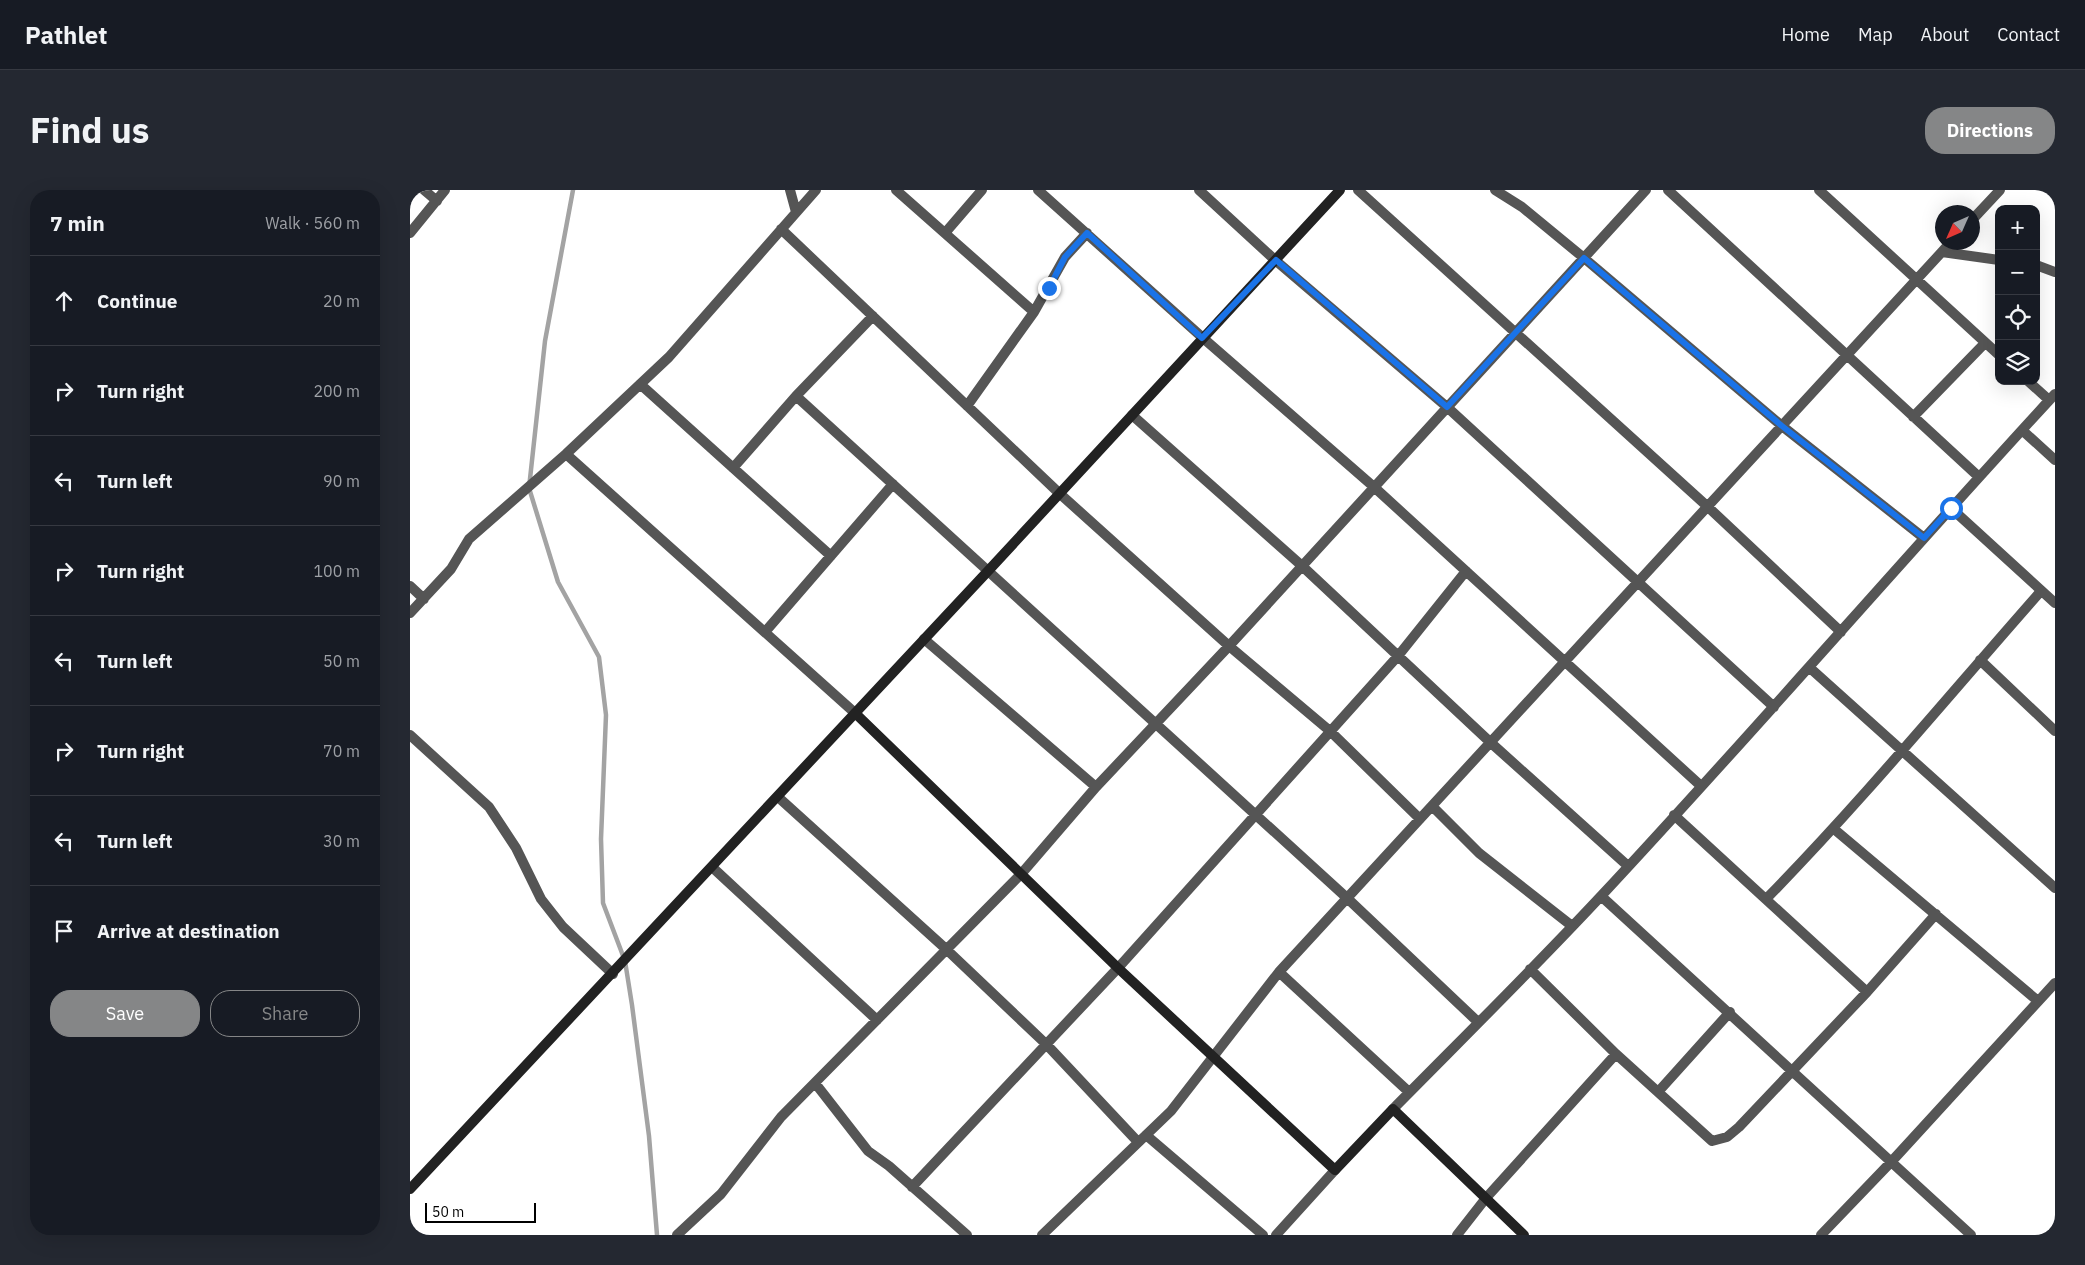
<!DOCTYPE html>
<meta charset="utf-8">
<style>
:root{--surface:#171b24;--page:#242831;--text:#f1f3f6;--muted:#9ea1a6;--line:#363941;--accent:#858687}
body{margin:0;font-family:"IBM Plex Sans",sans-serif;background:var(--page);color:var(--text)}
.controls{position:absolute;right:15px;top:15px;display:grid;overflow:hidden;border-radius:10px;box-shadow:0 5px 20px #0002}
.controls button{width:45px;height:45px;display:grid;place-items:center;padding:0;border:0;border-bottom:1px solid var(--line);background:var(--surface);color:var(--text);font:25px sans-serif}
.compass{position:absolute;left:1525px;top:15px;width:45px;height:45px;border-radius:50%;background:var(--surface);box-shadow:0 5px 20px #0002;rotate:225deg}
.scale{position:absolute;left:15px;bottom:12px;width:111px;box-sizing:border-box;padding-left:5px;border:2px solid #000;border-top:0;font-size:14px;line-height:18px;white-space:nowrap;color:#000;-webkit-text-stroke:4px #fff;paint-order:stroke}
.stop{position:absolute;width:15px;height:15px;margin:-11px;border:4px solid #1a73e8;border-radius:50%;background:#fff}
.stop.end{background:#1a73e8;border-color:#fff;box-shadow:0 1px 5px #0008}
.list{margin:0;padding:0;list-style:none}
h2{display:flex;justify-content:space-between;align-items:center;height:65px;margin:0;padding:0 20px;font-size:21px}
h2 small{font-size:16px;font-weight:400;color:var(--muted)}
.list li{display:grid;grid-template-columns:32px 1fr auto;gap:15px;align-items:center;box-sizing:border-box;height:90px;padding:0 20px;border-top:1px solid var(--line)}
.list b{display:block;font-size:19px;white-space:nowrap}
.list em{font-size:16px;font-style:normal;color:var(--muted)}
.actions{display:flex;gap:10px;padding:15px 20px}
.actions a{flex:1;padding:11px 0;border:1px solid var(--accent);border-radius:20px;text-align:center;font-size:18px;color:var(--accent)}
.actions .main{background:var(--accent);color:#fff}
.icon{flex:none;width:28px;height:28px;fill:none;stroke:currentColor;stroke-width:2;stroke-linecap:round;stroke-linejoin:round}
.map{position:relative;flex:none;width:1645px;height:1045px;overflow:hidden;border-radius:20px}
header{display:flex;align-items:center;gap:30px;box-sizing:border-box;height:70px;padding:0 25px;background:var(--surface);border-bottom:1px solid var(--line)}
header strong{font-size:24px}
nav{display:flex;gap:28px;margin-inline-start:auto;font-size:18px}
.intro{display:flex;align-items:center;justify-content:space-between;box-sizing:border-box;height:120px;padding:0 30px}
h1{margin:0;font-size:35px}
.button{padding:12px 22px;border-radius:20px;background:var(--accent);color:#fff;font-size:18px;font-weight:700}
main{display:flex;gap:30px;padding:0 30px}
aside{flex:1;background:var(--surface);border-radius:20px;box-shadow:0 5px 20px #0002}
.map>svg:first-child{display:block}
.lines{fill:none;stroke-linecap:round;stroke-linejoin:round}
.stream{stroke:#a3a3a3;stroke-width:4.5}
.street{stroke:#555;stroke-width:10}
.secondary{stroke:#222;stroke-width:10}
.route{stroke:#1a73e8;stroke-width:6}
</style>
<header>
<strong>Pathlet</strong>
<nav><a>Home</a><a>Map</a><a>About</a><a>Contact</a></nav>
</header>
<div class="intro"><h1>Find us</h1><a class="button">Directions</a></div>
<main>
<aside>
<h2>7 min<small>Walk · 560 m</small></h2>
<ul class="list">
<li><svg class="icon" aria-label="ahead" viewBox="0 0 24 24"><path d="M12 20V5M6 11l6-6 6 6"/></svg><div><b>Continue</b></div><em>20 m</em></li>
<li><svg class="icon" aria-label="right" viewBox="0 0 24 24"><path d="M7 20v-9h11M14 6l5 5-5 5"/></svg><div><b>Turn right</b></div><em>200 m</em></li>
<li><svg class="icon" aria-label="left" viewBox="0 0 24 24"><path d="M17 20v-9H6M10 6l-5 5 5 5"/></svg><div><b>Turn left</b></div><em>90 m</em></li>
<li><svg class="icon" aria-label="right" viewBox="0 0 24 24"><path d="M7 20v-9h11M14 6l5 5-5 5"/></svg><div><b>Turn right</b></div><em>100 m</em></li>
<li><svg class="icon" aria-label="left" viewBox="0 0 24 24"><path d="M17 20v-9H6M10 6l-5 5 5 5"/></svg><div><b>Turn left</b></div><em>50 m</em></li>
<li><svg class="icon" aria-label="right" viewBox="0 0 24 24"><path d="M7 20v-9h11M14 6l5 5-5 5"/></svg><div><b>Turn right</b></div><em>70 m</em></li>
<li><svg class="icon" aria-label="left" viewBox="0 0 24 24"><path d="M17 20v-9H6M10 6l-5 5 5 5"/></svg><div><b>Turn left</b></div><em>30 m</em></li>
<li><svg class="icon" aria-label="arrive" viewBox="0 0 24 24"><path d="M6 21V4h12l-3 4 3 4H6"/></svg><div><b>Arrive at destination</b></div></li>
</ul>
<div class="actions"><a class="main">Save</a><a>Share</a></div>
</aside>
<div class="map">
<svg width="1645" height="1045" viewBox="0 0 1645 1045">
<rect width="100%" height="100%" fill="#fff"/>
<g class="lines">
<!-- stream -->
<path class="stream" d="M 163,0 L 135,151 L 119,298 L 148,392 L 189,467 L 196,525 L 191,649 L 193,713 L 215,771 L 222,815 L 239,946 L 247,1045"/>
<!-- street -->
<path class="street" d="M 14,0 L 27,11
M 380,0 L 386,22
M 486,0 L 624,122
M 628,0 L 793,148 L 964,297 L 1291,596
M 789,0 L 865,70 L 1037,217 L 1364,517
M 948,0 L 1298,317 L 1431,442
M 1085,0 L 1112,17 L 1174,68 L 1372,236 L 1514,348
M 1258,0 L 1569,287
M 1409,0 L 1589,165
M 1562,30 L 1590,0
M 371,39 L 649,303 L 819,456 L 920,541 L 1010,629
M 0,43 L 35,0
M 535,43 L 572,0
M 1532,62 L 1589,70
M 1626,75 L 1645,82
M 1618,191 L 1639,210
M 230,194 L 421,366
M 386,206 L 937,708 L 1068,832
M 557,216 L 624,122 L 655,67 L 677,43
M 722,225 L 891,375 L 1080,552 L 1218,676
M 1503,227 L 1575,153
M 1612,240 L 1645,270
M 156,264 L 445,523
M 323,278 L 386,206 L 463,126
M 1541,318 L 1645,413
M 0,396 L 14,409
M 0,423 L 41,379 L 59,349 L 156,264 L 259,167 L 406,0
M 355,442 L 483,294
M 514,449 L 686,597
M 1570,470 L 1645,541
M 1400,478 L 1645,698
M 0,545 L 79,617 L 106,658 L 131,709 L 153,737 L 203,784
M 368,607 L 536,759 L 637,855 L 728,952
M 1022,616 L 1069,663 L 1162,736
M 1264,625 L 1457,802
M 1424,639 L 1628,811
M 302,677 L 467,830
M 1191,706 L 1561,1045
M 1357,708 C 1453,610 1540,504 1631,401
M 1120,779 L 1206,864 L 1302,951 L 1317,947 L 1329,937 L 1457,802 L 1526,724
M 869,782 L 999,902
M 405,893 L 458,961 L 479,976 L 557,1045
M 1248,902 L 1320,822
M 983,919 C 1053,848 1124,778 1192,705 C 1345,541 1492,370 1645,204
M 736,945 L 853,1045
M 502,997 L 708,778 L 988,466 L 1056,381
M 267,1045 L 311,1004 L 371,927 L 612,683 L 686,597 L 819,456 L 1236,0
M 632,1045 L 761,921 L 869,782 L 1541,52
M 866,1045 L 925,980
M 1047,1045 L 1076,1008 L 1206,864
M 1411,1045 L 1482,971 L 1645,793"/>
<!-- secondary -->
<path class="secondary" d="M 445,523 L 708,778 L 925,980 L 983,919 L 1114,1045
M 0,999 L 578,381 L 930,0"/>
</g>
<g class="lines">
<!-- route -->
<path class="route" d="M 639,98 L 655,67 L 677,43 L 792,148 L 866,70 L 1037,217 L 1174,68 L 1372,236 L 1514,348 L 1541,318"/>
</g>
</svg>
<div class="controls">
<button>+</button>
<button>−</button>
<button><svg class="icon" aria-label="locate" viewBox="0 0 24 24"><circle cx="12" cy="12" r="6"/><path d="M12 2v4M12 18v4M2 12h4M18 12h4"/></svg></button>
<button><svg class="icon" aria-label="layers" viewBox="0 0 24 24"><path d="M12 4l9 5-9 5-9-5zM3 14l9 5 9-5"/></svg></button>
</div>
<svg class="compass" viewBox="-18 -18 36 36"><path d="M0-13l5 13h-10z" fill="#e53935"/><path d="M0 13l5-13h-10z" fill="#9ea1a6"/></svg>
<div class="scale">50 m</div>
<div class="stop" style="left:1541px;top:318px"></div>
<div class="stop end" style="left:639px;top:98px"></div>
</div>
</main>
